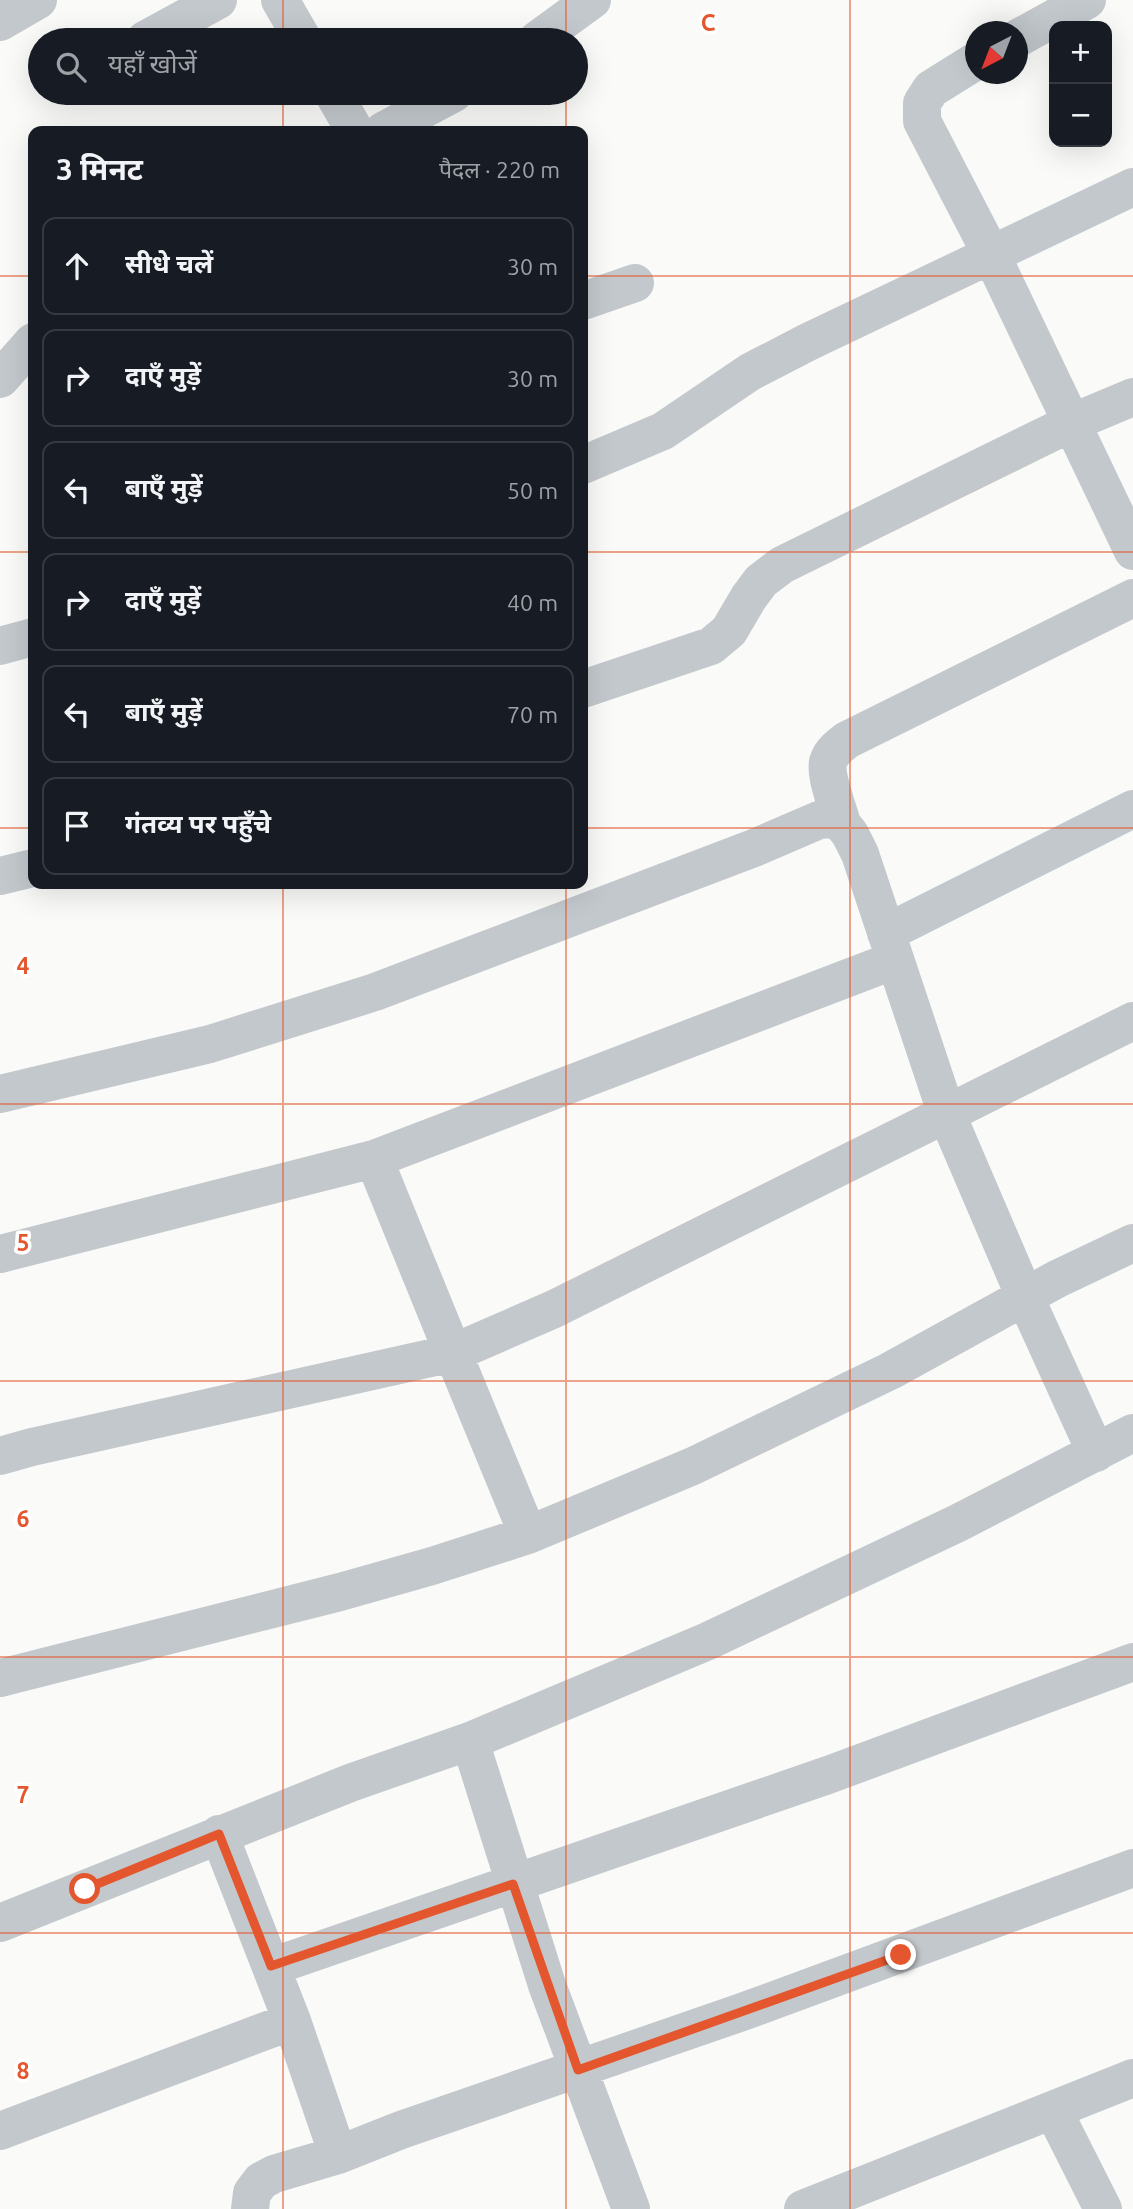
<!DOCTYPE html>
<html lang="hi">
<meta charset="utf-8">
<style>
:root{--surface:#171b24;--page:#242831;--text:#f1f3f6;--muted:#9ea1a6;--line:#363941}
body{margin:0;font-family:Ubuntu,"Noto Sans Devanagari",sans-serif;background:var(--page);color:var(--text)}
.controls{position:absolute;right:21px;top:21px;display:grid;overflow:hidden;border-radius:14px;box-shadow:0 7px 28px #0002}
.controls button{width:63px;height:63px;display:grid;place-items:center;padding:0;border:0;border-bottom:2px solid var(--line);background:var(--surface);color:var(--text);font:35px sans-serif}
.compass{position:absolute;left:965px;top:21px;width:63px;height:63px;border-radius:50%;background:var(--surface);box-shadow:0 7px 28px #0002;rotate:222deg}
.stop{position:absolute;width:21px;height:21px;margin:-16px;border:5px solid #e4572e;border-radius:50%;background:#fff}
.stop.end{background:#e4572e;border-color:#fff;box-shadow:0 2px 7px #0008}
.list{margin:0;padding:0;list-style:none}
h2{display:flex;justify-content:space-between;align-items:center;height:91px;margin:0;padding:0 28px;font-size:30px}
h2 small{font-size:23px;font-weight:400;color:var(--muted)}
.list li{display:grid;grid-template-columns:46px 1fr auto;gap:21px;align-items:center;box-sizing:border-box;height:98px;margin:0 14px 14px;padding:0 14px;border:2px solid var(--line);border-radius:14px}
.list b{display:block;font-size:26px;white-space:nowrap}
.list em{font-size:23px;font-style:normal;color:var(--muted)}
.icon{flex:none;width:38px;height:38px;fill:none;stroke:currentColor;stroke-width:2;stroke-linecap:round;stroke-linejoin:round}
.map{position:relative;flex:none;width:1133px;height:2209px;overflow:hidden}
.search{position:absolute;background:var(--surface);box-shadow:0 7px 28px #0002;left:28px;top:28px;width:560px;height:77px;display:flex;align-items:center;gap:18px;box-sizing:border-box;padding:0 24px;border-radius:38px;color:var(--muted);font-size:26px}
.panel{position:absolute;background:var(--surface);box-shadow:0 7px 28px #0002;left:28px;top:126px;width:560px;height:763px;border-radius:14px}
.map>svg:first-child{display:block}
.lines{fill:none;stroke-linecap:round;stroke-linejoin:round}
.minor{stroke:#c3c8cc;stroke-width:38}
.route{stroke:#e4572e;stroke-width:9}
.grid{fill:none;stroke:#e4572e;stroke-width:2;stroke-opacity:0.55}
.grid-label{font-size:23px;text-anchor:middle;font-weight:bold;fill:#e4572e;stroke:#fff;stroke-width:7;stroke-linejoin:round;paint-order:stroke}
</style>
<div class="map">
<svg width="1133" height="2209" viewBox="0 0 1133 2209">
<rect width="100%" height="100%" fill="#fafaf8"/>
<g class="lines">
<!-- minor -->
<path class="minor" d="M 280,0 L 303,40
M 0,22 L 38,0
M 1018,38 L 1087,0
M 145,40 L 218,0
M 537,40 L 592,0
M 976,61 L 931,89 L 922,103 L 922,121 L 991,254 L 1133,551
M 333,93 L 355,131
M 383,131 L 454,93
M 583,301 L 635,283
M 0,379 L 33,342
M 583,465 L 663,431 L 750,372 L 808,342 L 1133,187
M 0,646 L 33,637
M 583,689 L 711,646 L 729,631 L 749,597 L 761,581 L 782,565 L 1071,423 L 1133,397
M 842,824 C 838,808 825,777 828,762 C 831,752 839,746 847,740 L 1133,598
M 0,876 L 33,868
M 886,933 L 1133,809
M 0,1094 L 210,1044 L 375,992 L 754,848 L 819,820 L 832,819 L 842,824 L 850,834 L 860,854 L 947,1115 L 1025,1297 L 1096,1453
M 374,1159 L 453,1353 L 554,1309 L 1133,1021
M 0,1254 L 374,1159 L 895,960
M 0,1456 L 32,1447 L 453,1353 L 528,1535
M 0,1678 L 340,1592 L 432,1566 L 528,1535 L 693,1466 L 890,1371 L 1057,1279 L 1133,1243
M 470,1741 L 547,1985 L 631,2209
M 219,1834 L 292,2021 L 338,2155
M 0,1923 L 350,1783 L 470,1741 L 708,1641 L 958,1523 L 1133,1433
M 271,1967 L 828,1775 L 1133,1662
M 1053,2110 L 1103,2209
M 0,2131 L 292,2021
M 250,2209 L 252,2193 L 261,2181 L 274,2174 L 338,2155 L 401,2130 L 742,2012 L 1133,1868
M 803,2209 L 1133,2078"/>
</g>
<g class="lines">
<!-- route -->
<path class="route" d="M 85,1889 L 219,1834 L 271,1966 L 513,1884 L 578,2070 L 901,1955"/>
</g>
<!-- grid -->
<path class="grid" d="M 283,0 L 283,40M 566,0 L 566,40M 850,0 L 850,2209M 283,93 L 283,131M 566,93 L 566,131M 0,276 L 33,276M 583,276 L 1133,276M 0,552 L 33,552M 583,552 L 1133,552M 0,828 L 33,828M 583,828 L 1133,828M 283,884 L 283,2209M 566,884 L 566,2209M 0,1104 L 1133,1104M 0,1381 L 1133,1381M 0,1657 L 1133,1657M 0,1933 L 1133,1933"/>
<g class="grid-label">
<text x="708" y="31">C</text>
<text x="23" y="974">4</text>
<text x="23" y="1251">5</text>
<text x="23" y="1527">6</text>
<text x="23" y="1803">7</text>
<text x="23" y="2079">8</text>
</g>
</svg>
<div class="controls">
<button>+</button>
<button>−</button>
</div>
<svg class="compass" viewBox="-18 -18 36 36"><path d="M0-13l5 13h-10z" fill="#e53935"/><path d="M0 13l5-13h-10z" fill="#9ea1a6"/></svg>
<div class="stop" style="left:85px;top:1889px"></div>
<div class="stop end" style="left:901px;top:1955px"></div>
<div class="search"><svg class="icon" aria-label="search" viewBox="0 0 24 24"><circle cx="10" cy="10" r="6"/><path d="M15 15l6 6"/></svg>यहाँ खोजें</div>
<section class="panel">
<h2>3 मिनट<small>पैदल · 220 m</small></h2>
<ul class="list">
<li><svg class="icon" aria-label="ahead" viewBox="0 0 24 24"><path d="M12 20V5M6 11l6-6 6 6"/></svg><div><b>सीधे चलें</b></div><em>30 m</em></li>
<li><svg class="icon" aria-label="right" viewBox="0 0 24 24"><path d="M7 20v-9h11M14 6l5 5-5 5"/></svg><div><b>दाएँ मुड़ें</b></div><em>30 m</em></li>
<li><svg class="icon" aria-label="left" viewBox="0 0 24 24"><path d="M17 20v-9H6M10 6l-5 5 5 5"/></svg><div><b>बाएँ मुड़ें</b></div><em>50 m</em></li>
<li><svg class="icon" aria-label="right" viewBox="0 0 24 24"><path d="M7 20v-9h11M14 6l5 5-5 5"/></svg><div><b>दाएँ मुड़ें</b></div><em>40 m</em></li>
<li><svg class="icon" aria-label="left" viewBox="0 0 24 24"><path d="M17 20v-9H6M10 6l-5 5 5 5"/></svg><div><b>बाएँ मुड़ें</b></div><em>70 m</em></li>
<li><svg class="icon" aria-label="arrive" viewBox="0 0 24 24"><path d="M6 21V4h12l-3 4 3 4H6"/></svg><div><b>गंतव्य पर पहुँचे</b></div></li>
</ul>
</section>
</div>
